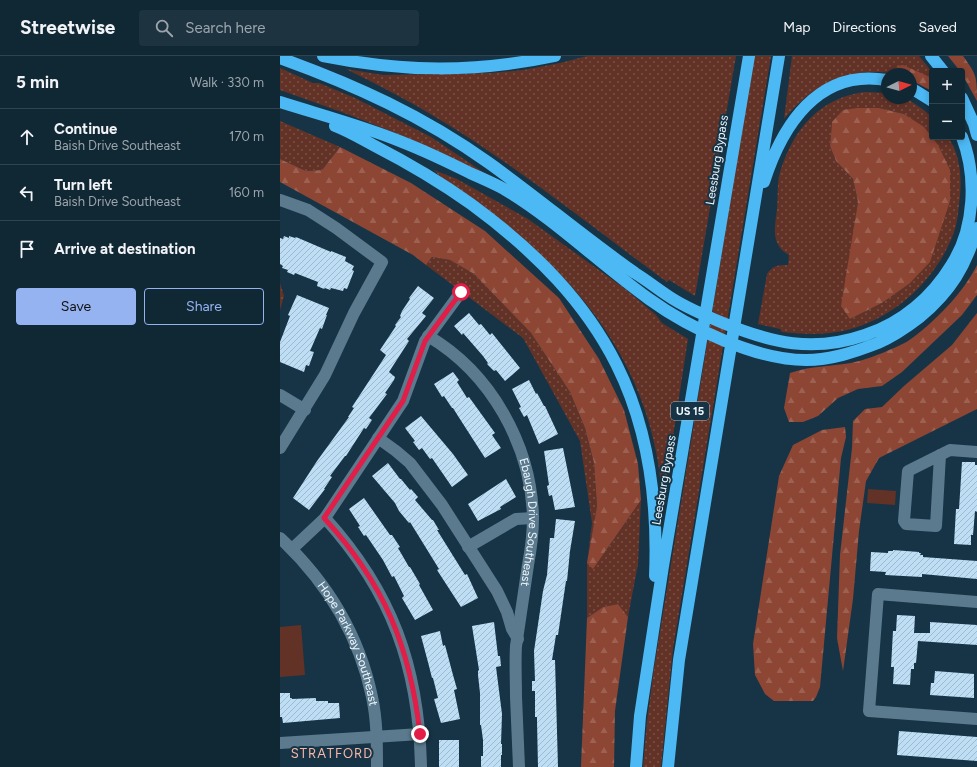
<!DOCTYPE html>
<meta charset="utf-8">
<style>
:root{--surface:#102734;--page:#1e3340;--text:#f1f3f6;--muted:#9ca5ac;--line:#30444f;--accent:#95b2f1}
body{margin:0;font-family:Figtree,sans-serif;background:var(--page);color:var(--text)}
.controls{position:absolute;right:12px;top:12px;display:grid;overflow:hidden;border-radius:4px;box-shadow:0 2px 6px #0003}
.controls button{width:36px;height:36px;display:grid;place-items:center;padding:0;border:0;border-bottom:1px solid var(--line);background:var(--surface);color:var(--text);font:20px sans-serif}
.compass{position:absolute;left:601px;top:12px;width:36px;height:36px;border-radius:50%;background:var(--surface);box-shadow:0 2px 6px #0003;rotate:85deg}
.stop{position:absolute;width:12px;height:12px;margin:-9px;border:3px solid #e11d48;border-radius:50%;background:#fff}
.stop.end{background:#e11d48;border-color:#fff;box-shadow:0 1px 4px #0008}
.list{margin:0;padding:0;list-style:none}
h2{display:flex;justify-content:space-between;align-items:center;height:52px;margin:0;padding:0 16px;font-size:17px}
h2 small{font-size:13px;font-weight:400;color:var(--muted)}
.list li{display:grid;grid-template-columns:26px 1fr auto;gap:12px;align-items:center;box-sizing:border-box;height:56px;padding:0 16px;border-top:1px solid var(--line)}
.list b{display:block;font-size:15px;white-space:nowrap}
.list p{margin:0;font-size:13px;white-space:nowrap;color:var(--muted)}
.list em{font-size:13px;font-style:normal;color:var(--muted)}
.actions{display:flex;gap:8px;padding:12px 16px}
.actions a{flex:1;padding:9px 0;border:1px solid var(--accent);border-radius:4px;text-align:center;font-size:14px;color:var(--accent)}
.actions .main{background:var(--accent);color:#111}
.icon{flex:none;width:22px;height:22px;fill:none;stroke:currentColor;stroke-width:2;stroke-linecap:round;stroke-linejoin:round}
.map{position:relative;flex:none;width:697px;height:711px;overflow:hidden}
header{display:flex;align-items:center;gap:24px;box-sizing:border-box;height:56px;padding:0 20px;background:var(--surface);border-bottom:1px solid var(--line)}
header strong{font-size:19px}
nav{display:flex;gap:22px;margin-inline-start:auto;font-size:14px}
.search{width:280px;height:36px;background:var(--page);display:flex;align-items:center;gap:10px;box-sizing:border-box;padding:0 14px;border-radius:4px;color:var(--muted);font-size:15px}
main{display:flex}
aside{flex:1;background:var(--surface)}
.map>svg:first-child{display:block}
.grass{fill:url(#grass-dots);fill-rule:evenodd}
.forest{fill:url(#forest-firs)}
.garden{fill:#623227}
.building{fill:url(#building-hatch)}
.lines{fill:none;stroke-linecap:round;stroke-linejoin:round}
.street{stroke:#5b7a8e;stroke-width:12}
.secondary{stroke:#5b7a8e;stroke-width:12}
.highway{stroke:#4cb8f4;stroke-width:12}
.route{stroke:#e11d48;stroke-width:5}
.labels{text-anchor:middle;stroke-width:4;stroke-linejoin:round;paint-order:stroke}
.shield{fill:#163445;stroke:#acbcc6;stroke-width:1}
.shield-label{font-size:11px;font-weight:bold;fill:#edf7fe}
.street-label{font-size:12px;fill:#edf7fe;stroke:#163445}
.neighbourhood-label{font-size:13px;letter-spacing:1px;fill:#f9b7a7;stroke:#163445}
</style>
<header>
<strong>Streetwise</strong>
<div class="search"><svg class="icon" aria-label="search" viewBox="0 0 24 24"><circle cx="10" cy="10" r="6"/><path d="M15 15l6 6"/></svg>Search here</div>
<nav><a>Map</a><a>Directions</a><a>Saved</a></nav>
</header>
<main>
<aside>
<h2>5 min<small>Walk · 330 m</small></h2>
<ul class="list">
<li><svg class="icon" aria-label="ahead" viewBox="0 0 24 24"><path d="M12 20V5M6 11l6-6 6 6"/></svg><div><b>Continue</b><p>Baish Drive Southeast</p></div><em>170 m</em></li>
<li><svg class="icon" aria-label="left" viewBox="0 0 24 24"><path d="M17 20v-9H6M10 6l-5 5 5 5"/></svg><div><b>Turn left</b><p>Baish Drive Southeast</p></div><em>160 m</em></li>
<li><svg class="icon" aria-label="arrive" viewBox="0 0 24 24"><path d="M6 21V4h12l-3 4 3 4H6"/></svg><div><b>Arrive at destination</b></div></li>
</ul>
<div class="actions"><a class="main">Save</a><a>Share</a></div>
</aside>
<div class="map">
<svg width="697" height="711" viewBox="0 0 697 711">
<defs>
<pattern id="grass-dots" width="8" height="8" patternUnits="userSpaceOnUse"><rect width="8" height="8" fill="#623227"/><path d="M2 2h.1M6 6h.1" fill="none" stroke="#795047" stroke-width="1.8" stroke-linecap="round"/></pattern>
<pattern id="forest-firs" width="22" height="20" patternUnits="userSpaceOnUse"><rect width="22" height="20" fill="#8d4534"/><path d="M5 1l3.5 6h-7zM16 11l3.5 6h-7z" fill="#9d6152"/></pattern>
<pattern id="building-hatch" width="6" height="6" patternUnits="userSpaceOnUse"><rect width="6" height="6" fill="#bddef5"/><path d="M-1 1l2-2M0 6l6-6M5 7l2-2" fill="none" stroke="#a0b9cb"/></pattern>
</defs>
<rect width="100%" height="100%" fill="#163445"/>
<!-- grass -->
<path class="grass" d="M 307,0 L 456,0 L 415,240 L 389,224 L 387,226 C 313,172 241,113 162,65 C 131,46 99,29 66,13 L 103,19 L 211,17 L 243,14 L 280,7 Z
M 474,0 L 491,0 L 393,593 L 381,711 L 363,711 L 367,665 L 374,612 Z
M 512,0 L 639,0 L 652,16 L 652,35 L 631,24 L 631,18 C 618,18 604,16 591,16 C 553,18 528,35 504,63 Z
M 0,12 L 33,27 L 39,27 L 75,42 L 151,81 L 218,126 L 128,82 L 67,58 L 0,34 Z
M 584,36 L 607,37 L 607,42 L 628,43 L 645,55 L 652,61 L 652,81 L 668,81 C 682,101 682,126 679,149 C 678,161 676,173 671,184 C 651,230 607,268 557,276 C 539,279 520,278 502,276 L 500,273 L 478,268 L 487,218 C 493,209 498,209 508,209 L 509,199 C 490,189 495,171 497,153 C 498,141 497,127 500,116 C 513,74 539,42 584,36 ZM 577,52 L 599,52 L 624,58 L 629,228 L 602,247 L 570,263 L 572,188 L 578,146 L 573,123 L 556,105 L 550,90 L 552,66 Z
M 0,65 L 60,91 L 42,114 L 26,115 L 0,103 Z
M 154,114 L 177,123 L 248,163 L 344,232 L 376,259 L 382,267 L 408,283 L 382,452 C 381,439 381,426 379,413 C 368,333 326,260 267,206 C 256,197 245,188 234,180 C 210,162 187,143 164,125 Z
M 152,201 L 170,204 L 194,218 L 251,277 L 290,336 L 305,372 L 314,407 L 317,450 L 307,507 L 325,496 L 361,444 L 358,508 L 348,561 L 338,548 L 323,551 L 307,562 L 307,507 L 312,467 L 300,385 L 243,282 L 146,209 Z
M 0,227 L 4,240 L 0,254 Z"/>
<!-- forest -->
<path class="forest" d="M 668,0 L 683,0 C 697,19 697,21 697,45 L 682,18 L 682,15 L 680,15 Z
M 623,9 L 652,22 L 652,35 L 631,24 L 631,18 L 618,18 L 616,15 L 617,10 Z
M 577,52 L 599,52 L 624,58 L 644,71 L 658,89 L 670,114 L 670,145 L 650,206 L 629,228 L 602,247 L 570,263 L 561,250 L 578,146 L 573,123 L 556,105 L 550,90 L 552,66 L 563,54 Z
M 60,91 L 131,127 L 205,175 L 279,242 L 319,303 L 344,354 L 358,408 L 361,444 L 313,513 L 307,507 L 317,450 L 314,407 L 305,372 L 290,336 L 251,277 L 194,218 L 170,204 L 152,201 L 146,209 L 133,199 L 0,126 L 0,103 L 26,115 L 42,114 Z
M 697,209 L 697,239 L 682,259 L 622,316 L 602,330 L 578,333 L 558,342 L 538,360 L 523,366 L 509,366 L 504,352 L 510,317 C 532,309 557,311 579,305 C 589,303 620,290 628,285 C 653,268 684,236 697,209 Z
M 697,257 L 697,353 L 599,402 L 586,425 L 579,475 L 573,543 L 563,615 L 557,582 L 560,499 L 572,392 L 573,365 L 585,353 L 602,351 L 624,330 L 672,289 Z
M 565,371 L 566,381 L 561,402 L 540,631 L 536,641 L 533,645 L 494,645 L 485,638 L 475,619 L 473,588 L 499,420 L 513,389 L 542,374 Z
M 338,548 L 348,561 L 335,655 L 334,711 L 301,711 L 307,562 L 323,551 Z"/>
<!-- garden -->
<path class="garden" d="M 588,433 L 616,435 L 615,449 L 587,447 Z
M 21,569 L 25,619 L 0,621 L 0,571 Z"/>
<!-- building -->
<path class="building" d="M 4,180 L 9,182 L 9,180 L 15,182 L 16,181 L 51,196 L 51,195 L 66,201 L 65,205 L 74,210 L 72,214 L 74,215 L 67,233 L 64,232 L 63,235 L 51,232 L 50,234 L 45,232 L 44,233 L 37,230 L 38,226 L 15,217 L 14,219 L 7,216 L 8,214 L 2,212 L 3,210 L 0,208 L 0,182 L 3,183 Z
M 138,230 L 154,242 L 142,257 L 146,260 L 127,283 L 129,285 L 109,316 L 115,321 L 114,324 L 105,337 L 107,338 L 89,362 L 92,364 L 86,373 L 84,372 L 66,400 L 65,400 L 50,420 L 52,421 L 44,433 L 45,433 L 29,454 L 13,442 L 37,405 L 69,361 L 68,361 L 74,352 L 72,351 L 106,299 L 100,294 L 116,270 L 115,269 L 121,261 L 120,260 L 122,255 L 130,243 L 129,242 Z
M 17,239 L 49,252 L 46,259 L 47,259 L 42,273 L 40,272 L 30,295 L 34,296 L 29,310 L 26,309 L 24,316 L 0,306 L 0,286 L 10,260 L 8,259 Z
M 189,257 L 199,269 L 201,268 L 210,279 L 212,277 L 240,312 L 225,325 L 216,314 L 214,315 L 207,308 L 208,307 L 203,300 L 183,277 L 182,279 L 174,270 Z
M 173,316 L 179,324 L 177,326 L 187,342 L 189,341 L 215,377 L 212,379 L 221,392 L 205,402 L 178,360 L 173,352 L 172,352 L 164,340 L 162,341 L 154,328 Z
M 249,324 L 256,338 L 257,337 L 264,350 L 265,350 L 278,378 L 259,388 L 247,359 L 244,361 L 239,352 L 241,351 L 232,333 Z
M 141,360 L 173,398 L 188,419 L 172,431 L 152,402 L 150,403 L 142,392 L 139,394 L 133,386 L 135,385 L 125,372 Z
M 283,392 L 295,451 L 275,454 L 272,439 L 269,440 L 267,430 L 269,429 L 264,395 Z
M 682,406 L 695,406 L 695,409 L 697,409 L 697,456 L 695,455 L 693,479 L 691,479 L 691,489 L 674,488 L 676,453 L 679,453 Z
M 108,407 L 120,423 L 121,423 L 130,434 L 131,433 L 138,441 L 135,444 L 152,464 L 153,464 L 159,474 L 157,474 L 185,519 L 187,518 L 198,542 L 181,551 L 157,514 L 159,513 L 130,466 L 129,467 L 119,455 L 115,447 L 92,420 Z
M 226,423 L 236,441 L 220,451 L 221,453 L 198,465 L 188,448 Z
M 84,442 L 110,479 L 112,479 L 120,491 L 118,492 L 129,511 L 130,511 L 140,528 L 139,529 L 153,554 L 135,564 L 122,542 L 124,540 L 114,520 L 112,521 L 103,504 L 86,479 L 84,480 L 78,471 L 80,470 L 69,453 Z
M 276,463 L 295,465 L 290,495 L 287,525 L 286,525 L 278,579 L 276,579 L 272,604 L 275,604 L 278,711 L 258,711 L 257,665 L 257,661 L 255,661 L 255,635 L 252,635 L 252,625 L 255,625 L 254,595 L 263,535 L 267,519 L 270,482 L 274,482 Z
M 613,494 L 639,496 L 639,497 L 641,497 L 640,499 L 643,499 L 643,501 L 697,505 L 697,523 L 642,518 L 642,521 L 605,519 L 606,516 L 590,515 L 591,496 L 608,497 L 608,495 L 613,495 Z
M 617,559 L 635,560 L 634,577 L 650,577 L 650,566 L 697,569 L 697,589 L 638,585 L 636,607 L 634,607 L 634,613 L 631,613 L 630,629 L 613,628 L 614,611 L 611,611 L 613,575 L 616,575 Z
M 214,566 L 218,600 L 220,600 L 221,610 L 216,611 L 222,658 L 221,688 L 222,688 L 222,699 L 221,699 L 221,711 L 201,711 L 201,700 L 203,700 L 203,684 L 201,669 L 200,669 L 200,637 L 198,619 L 198,615 L 199,614 L 192,570 Z
M 160,575 L 163,590 L 165,589 L 173,619 L 177,633 L 174,634 L 180,663 L 161,667 L 154,643 L 158,642 L 153,622 L 152,622 L 149,610 L 141,580 Z
M 655,615 L 694,618 L 694,642 L 650,639 L 651,627 L 654,627 Z
M 0,637 L 10,637 L 10,642 L 12,642 L 12,643 L 36,642 L 36,645 L 48,645 L 48,647 L 59,647 L 60,662 L 3,667 L 2,661 L 0,661 Z
M 619,675 L 697,681 L 697,705 L 617,699 Z
M 159,684 L 179,684 L 179,711 L 159,711 Z"/>
<g class="lines">
<!-- street -->
<g class="street">
<path d="M 0,144 L 28,154 L 56,172 L 102,206 L 74,257 L 45,319 L 0,392"/>
<path id="s1" d="M 148,280 C 211,317 251,389 253,461 C 253,477 251,493 248,509 C 244,536 240,563 236,590 C 235,607 236,624 236,641 C 237,665 238,688 239,711"/>
<path d="M 0,339 L 25,354"/>
<path d="M 98,382 L 116,395 L 130,407 L 162,449 L 217,535 L 227,556 L 232,573 L 238,583"/>
<path d="M 660,399 L 656,470 L 626,468 L 624,465 L 628,415 Z"/>
<path d="M 660,399 L 670,394 L 697,396"/>
<path d="M 188,491 L 236,463 L 253,462"/>
<path d="M 12,493 L 45,462"/>
<path d="M 697,546 L 598,538 L 589,655 L 697,663"/>
<path d="M 0,687 L 140,678"/>
<path d="M 141,711 C 139,611 112,536 45,462 L 123,345 L 145,285 L 181,236"/>
</g>
<!-- secondary -->
<path class="secondary" id="s2" d="M 0,482 C 46,525 79,579 92,641 C 97,664 97,687 97,711"/>
<!-- highway -->
<path class="highway" d="M 43,0 C 122,16 195,17 275,0
M 651,0 L 663,15
M 0,2 C 75,29 143,60 209,107 C 258,142 305,182 355,217 C 368,225 380,235 393,243 C 409,253 426,260 443,267 C 492,287 533,297 585,279 C 622,267 652,241 672,208 C 695,172 697,120 682,81
M 631,32 L 652,45
M 682,42 L 694,68 L 697,79
M 0,46 C 41,59 83,70 122,86 C 145,95 168,106 190,117 C 201,122 213,127 224,133 C 276,164 320,208 369,243 C 409,272 476,304 526,304 C 551,304 575,296 598,287 C 614,280 627,271 640,261 C 671,235 686,210 697,172
M 55,70 C 68,75 80,82 93,89 C 128,107 159,125 191,148 C 326,247 382,352 375,520
M 484,126 C 502,70 538,12 607,24
M 356,711 L 360,660 L 383,510 L 469,0
M 388,711 L 399,604 L 499,0"/>
</g>
<g class="lines">
<!-- route -->
<path class="route" d="M 140,678 C 130,590 104,527 44,462 L 123,345 L 145,285 L 181,236"/>
</g>
<g class="labels">
<!-- shield labels -->
<rect class="shield" x="391" y="346" width="38" height="18" rx="3"/>
<g class="shield-label">
<text x="410" y="359">US 15</text>
</g>
<!-- street labels -->
<g class="street-label">
<text transform="translate(437 104) rotate(-81)" y="4">Leesburg Bypass</text>
<text transform="translate(384 424) rotate(-80)" y="4">Leesburg Bypass</text>
<text dy="4" stroke="none"><textPath href="#s1" startOffset="223">Ebaugh Drive Southeast</textPath></text>
<text dy="4" stroke="none"><textPath href="#s2" startOffset="128">Hope Parkway Southeast</textPath></text>
</g>
<!-- neighbourhood labels -->
<g class="neighbourhood-label">
<text x="52" y="702">STRATFORD</text>
</g>
</g>
</svg>
<div class="controls">
<button>+</button>
<button>−</button>
</div>
<svg class="compass" viewBox="-18 -18 36 36"><path d="M0-13l5 13h-10z" fill="#e53935"/><path d="M0 13l5-13h-10z" fill="#9ca5ac"/></svg>
<div class="stop" style="left:181px;top:236px"></div>
<div class="stop end" style="left:140px;top:678px"></div>
</div>
</main>
